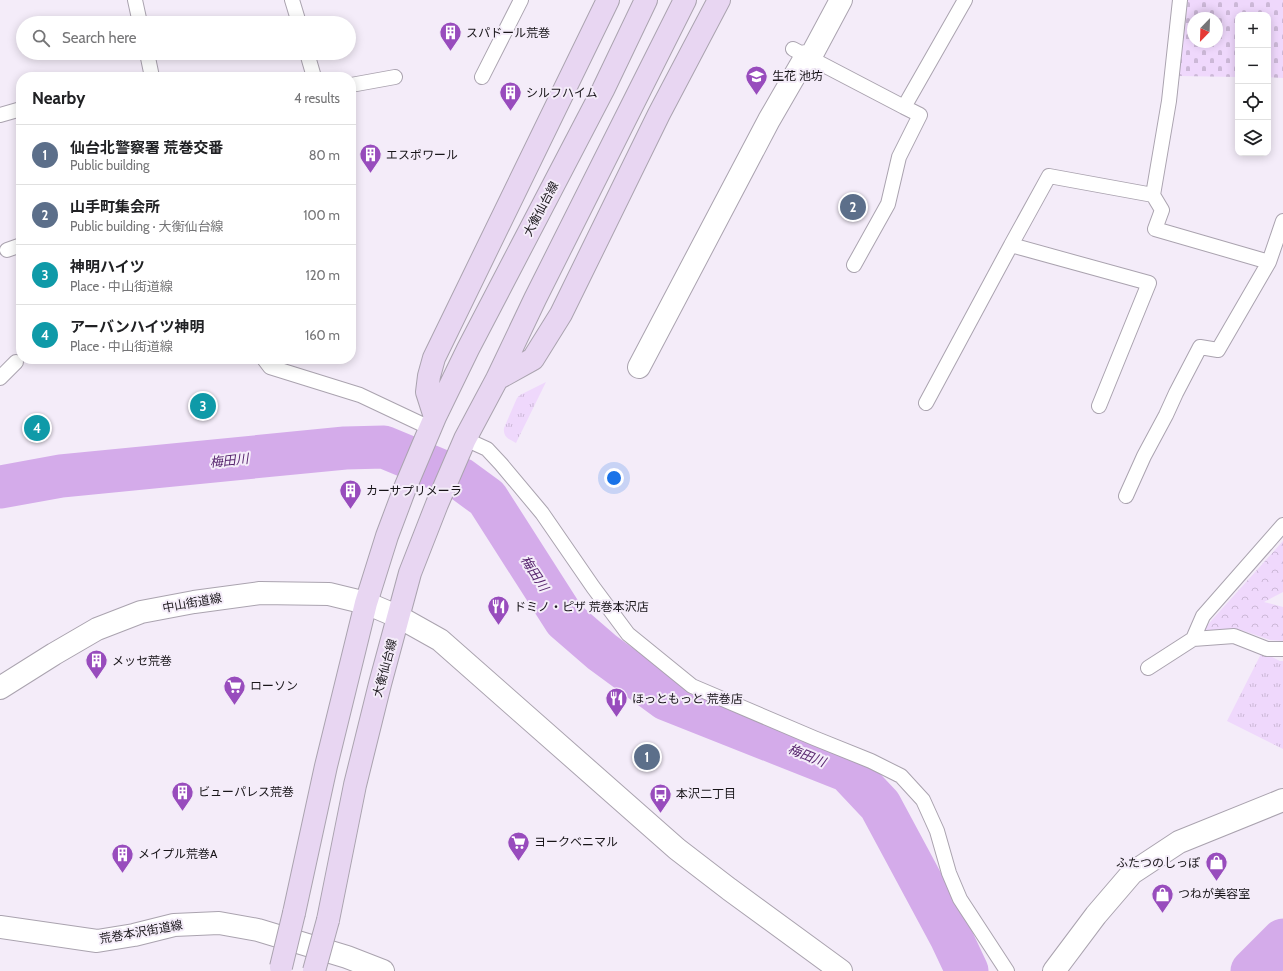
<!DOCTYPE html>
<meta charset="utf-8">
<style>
:root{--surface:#fff;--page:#f6f6f6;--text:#202124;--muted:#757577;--line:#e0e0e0;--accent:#0f766e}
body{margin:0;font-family:Cabin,"Noto Sans JP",sans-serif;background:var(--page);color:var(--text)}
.controls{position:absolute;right:12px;top:12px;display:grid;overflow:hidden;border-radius:8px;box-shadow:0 2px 10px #0003}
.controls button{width:36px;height:36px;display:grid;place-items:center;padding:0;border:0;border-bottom:1px solid var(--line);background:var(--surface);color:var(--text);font:20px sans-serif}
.compass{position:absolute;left:1187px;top:12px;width:36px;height:36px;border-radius:50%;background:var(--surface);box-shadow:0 2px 10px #0003;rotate:203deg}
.you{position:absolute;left:614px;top:478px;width:14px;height:14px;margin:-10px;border:3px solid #fff;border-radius:50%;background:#1a73e8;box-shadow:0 0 0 6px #1a73e833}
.badge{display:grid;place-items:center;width:26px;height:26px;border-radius:50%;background:var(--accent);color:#fff;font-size:13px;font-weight:700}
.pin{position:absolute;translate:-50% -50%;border:2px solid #fff;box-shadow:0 1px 4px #0006}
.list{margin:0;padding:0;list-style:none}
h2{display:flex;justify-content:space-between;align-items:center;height:52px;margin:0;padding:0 16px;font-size:17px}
h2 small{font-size:13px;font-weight:400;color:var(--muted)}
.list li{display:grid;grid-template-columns:26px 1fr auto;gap:12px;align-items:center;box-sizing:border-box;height:60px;padding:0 16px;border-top:1px solid var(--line)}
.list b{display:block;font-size:15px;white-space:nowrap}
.list p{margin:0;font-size:13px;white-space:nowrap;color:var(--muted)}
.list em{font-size:13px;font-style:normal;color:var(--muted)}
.icon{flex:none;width:22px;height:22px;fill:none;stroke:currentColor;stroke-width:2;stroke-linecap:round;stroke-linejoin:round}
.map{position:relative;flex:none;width:1283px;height:971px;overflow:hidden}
.search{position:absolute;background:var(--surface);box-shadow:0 2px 10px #0003;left:16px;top:16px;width:340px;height:44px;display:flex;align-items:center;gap:10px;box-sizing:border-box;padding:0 14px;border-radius:22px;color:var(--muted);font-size:15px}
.panel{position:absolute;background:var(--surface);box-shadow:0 2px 10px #0003;left:16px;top:72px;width:340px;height:292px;border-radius:16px}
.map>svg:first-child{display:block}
.grass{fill:url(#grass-tufts)}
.forest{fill:url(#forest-crowns)}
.cemetery{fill:url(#cemetery-stones);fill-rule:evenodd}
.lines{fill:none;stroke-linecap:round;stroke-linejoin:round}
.river{stroke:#d4abea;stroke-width:43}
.service-casing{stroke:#aaa3af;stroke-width:16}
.minor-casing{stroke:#aaa3af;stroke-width:24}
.tertiary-casing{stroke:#aaa3af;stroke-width:24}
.secondary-casing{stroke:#aaa3af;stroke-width:24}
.service{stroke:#fff;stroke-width:14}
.minor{stroke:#fff;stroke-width:22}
.tertiary{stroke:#fff;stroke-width:22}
.secondary{stroke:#e8d6f2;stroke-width:22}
.secondary-bridge-casing{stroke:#aaa3af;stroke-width:24;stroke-linecap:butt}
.secondary-bridge{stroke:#e8d6f2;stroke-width:22}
.labels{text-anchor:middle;stroke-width:4;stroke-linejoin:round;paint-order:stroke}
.poi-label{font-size:12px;fill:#181519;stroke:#f4ecf9;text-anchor:start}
.street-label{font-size:12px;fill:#181519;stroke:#f4ecf9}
.water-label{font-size:13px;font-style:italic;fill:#57256e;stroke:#f4ecf9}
</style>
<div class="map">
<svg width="1283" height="971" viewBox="0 0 1283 971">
<defs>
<pattern id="grass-tufts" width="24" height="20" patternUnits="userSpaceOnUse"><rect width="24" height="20" fill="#efd8fc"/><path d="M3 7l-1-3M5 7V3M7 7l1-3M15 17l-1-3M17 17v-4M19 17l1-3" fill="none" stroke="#ccb8d7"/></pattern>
<pattern id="forest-crowns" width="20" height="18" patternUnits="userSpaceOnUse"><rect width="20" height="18" fill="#efd8fc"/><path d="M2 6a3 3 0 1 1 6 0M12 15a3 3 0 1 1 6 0" fill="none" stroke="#ccb8d7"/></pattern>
<pattern id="cemetery-stones" width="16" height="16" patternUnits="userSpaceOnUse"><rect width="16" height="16" fill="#efd8fc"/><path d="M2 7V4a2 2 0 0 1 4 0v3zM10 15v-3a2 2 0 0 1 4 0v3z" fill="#ccb8d7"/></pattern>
</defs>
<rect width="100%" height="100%" fill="#f4ecf9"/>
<!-- grass -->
<path class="grass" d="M 546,382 L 516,443 C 509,439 503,437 504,428 L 517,398 L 520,395 Z
M 1262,652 L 1280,661 L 1283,661 L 1283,749 L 1227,721 Z"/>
<!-- forest -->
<path class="forest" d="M 1283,541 L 1283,592 L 1264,602 L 1283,607 L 1283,641 L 1270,640 L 1238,629 L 1202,631 Z"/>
<!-- cemetery -->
<path class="cemetery" d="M 1188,0 L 1283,0 L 1283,78 L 1268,77 L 1268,15 L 1238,15 L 1238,77 L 1179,76 ZM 1193,18 L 1217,18 L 1217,42 L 1193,42 Z"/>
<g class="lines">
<!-- river -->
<path class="river" d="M 0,487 L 61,476 L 345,448 L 384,447 L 461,479 L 487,498 L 565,620 L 602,652 L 666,699 L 848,771 L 880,805 L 951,937 L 967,971
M 1252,971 L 1283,940"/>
<defs>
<path id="service" d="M 135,0 L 140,23
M 292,0 L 299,23
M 793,49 L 904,107
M 147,53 L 152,77
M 307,53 L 314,77
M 482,77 L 521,0
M 351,85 L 395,77
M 0,115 L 21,109
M 1011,245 L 1049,176 L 1153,195 L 1169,101 L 1180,0
M 7,250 L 21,245
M 1269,262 L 1283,221
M 854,265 L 888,204 L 899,157 L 920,115 L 904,107 L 965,0
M 264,359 L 270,367 L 360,395 L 430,428
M 0,378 L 16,362
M 926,403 L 1011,245 L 1149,283 L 1099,406
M 465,439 L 487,449 L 501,464 L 542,513 L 593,587 L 628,634 L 692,686 L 814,738 L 871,761 L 901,776 L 923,800 L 937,831 L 949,873 L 960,899 L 1007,971
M 1126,496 L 1144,456 L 1166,415 L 1176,393 L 1200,347 L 1218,350 L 1269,262 L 1155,229 L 1162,210 L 1153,195
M 1193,639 L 1234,636 L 1267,649 L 1283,649
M 1148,668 L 1193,639 L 1203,616 L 1283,525"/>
<path id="minor" d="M 810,58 L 841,0
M 639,367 L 769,120 L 806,56
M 0,927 L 97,941 L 134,935 L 174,925 L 219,923 L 258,930 L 347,957 L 383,971
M 1054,971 L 1096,915 L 1132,873 L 1179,842 L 1283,800"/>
<path id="tertiary" d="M 0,688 L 54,654 L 97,629 L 141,612 L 194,602 L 260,593 L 329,594 L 366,603 L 399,617 L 440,640 L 677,849 L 729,889 L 841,971"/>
<path id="secondary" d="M 497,379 L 533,359 L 561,314 L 659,114 L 719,0
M 435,417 L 427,392 L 429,376 L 434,358 L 608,0
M 294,913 L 326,766 L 366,603 L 387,536 L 405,488 L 435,417 L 468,349 L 603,90 L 646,0
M 328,920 L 355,785 L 380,684 L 410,573 L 437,504 L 465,439 L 497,379 L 535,299 L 685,0"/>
</defs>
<!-- service casing -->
<use href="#service" class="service-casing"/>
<!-- minor casing -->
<use href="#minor" class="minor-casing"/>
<!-- tertiary casing -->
<use href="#tertiary" class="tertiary-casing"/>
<!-- secondary casing -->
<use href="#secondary" class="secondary-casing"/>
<!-- service -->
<use href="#service" class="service"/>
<!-- minor -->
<use href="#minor" class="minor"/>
<!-- tertiary -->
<use href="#tertiary" class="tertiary"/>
<!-- secondary -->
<use href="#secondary" class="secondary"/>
<defs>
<path id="secondary-bridge" d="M 281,967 L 294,913
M 314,971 L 328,920"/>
</defs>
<!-- secondary-bridge casing -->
<use href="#secondary-bridge" class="secondary-bridge-casing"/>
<!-- secondary-bridge -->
<use href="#secondary-bridge" class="secondary-bridge"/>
</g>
<!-- icons -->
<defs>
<symbol id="building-pin" viewBox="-11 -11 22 30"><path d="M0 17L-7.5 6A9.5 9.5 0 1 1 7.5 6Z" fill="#984cbd" stroke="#f4ecf9"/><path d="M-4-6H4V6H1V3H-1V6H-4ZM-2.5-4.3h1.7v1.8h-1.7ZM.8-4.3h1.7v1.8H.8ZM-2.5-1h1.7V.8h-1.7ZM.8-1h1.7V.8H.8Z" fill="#fff"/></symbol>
<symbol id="school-pin" viewBox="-11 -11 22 30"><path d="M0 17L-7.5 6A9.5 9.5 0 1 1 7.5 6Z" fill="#984cbd" stroke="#f4ecf9"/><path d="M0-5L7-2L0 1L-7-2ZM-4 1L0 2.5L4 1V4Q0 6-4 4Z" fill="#fff"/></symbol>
<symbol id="restaurant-pin" viewBox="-11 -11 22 30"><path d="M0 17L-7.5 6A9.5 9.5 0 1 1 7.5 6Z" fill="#984cbd" stroke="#f4ecf9"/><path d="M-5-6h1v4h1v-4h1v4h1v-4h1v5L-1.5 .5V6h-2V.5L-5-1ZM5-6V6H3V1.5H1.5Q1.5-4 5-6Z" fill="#fff"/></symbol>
<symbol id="supermarket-pin" viewBox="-11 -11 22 30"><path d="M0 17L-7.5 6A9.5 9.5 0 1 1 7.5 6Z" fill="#984cbd" stroke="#f4ecf9"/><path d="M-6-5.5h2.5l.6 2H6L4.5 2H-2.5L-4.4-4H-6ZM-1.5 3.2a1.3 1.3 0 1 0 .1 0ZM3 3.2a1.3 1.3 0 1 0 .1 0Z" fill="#fff"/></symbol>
<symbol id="bus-pin" viewBox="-11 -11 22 30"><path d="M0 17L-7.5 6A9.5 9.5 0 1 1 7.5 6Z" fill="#984cbd" stroke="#f4ecf9"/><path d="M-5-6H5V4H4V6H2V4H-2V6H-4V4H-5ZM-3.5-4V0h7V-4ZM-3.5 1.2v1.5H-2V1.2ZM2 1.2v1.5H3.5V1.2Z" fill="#fff"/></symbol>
<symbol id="shop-pin" viewBox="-11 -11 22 30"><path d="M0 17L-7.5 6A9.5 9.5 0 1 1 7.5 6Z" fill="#984cbd" stroke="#f4ecf9"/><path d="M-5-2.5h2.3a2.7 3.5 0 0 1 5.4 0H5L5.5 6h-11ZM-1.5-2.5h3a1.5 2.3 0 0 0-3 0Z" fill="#fff"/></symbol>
</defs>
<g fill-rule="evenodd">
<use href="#building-pin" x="438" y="20" width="25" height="34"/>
<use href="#school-pin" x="744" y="64" width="25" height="34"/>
<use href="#building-pin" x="498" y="80" width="25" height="34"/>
<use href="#building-pin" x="358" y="142" width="25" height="34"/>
<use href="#building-pin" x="338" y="478" width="25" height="34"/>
<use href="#restaurant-pin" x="486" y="594" width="25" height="34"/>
<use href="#building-pin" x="84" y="648" width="25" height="34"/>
<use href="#supermarket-pin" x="222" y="674" width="25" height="34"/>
<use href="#restaurant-pin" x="604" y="686" width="25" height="34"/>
<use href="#building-pin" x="170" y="780" width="25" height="34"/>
<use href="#bus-pin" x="648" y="782" width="25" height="34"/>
<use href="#supermarket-pin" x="506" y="830" width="25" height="34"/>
<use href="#building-pin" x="110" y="842" width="25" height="34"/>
<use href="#shop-pin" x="1204" y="850" width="25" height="34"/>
<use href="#shop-pin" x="1150" y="882" width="25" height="34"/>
</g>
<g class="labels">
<!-- poi labels -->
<g class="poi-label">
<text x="466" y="37">スパドール荒巻</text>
<text x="772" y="80">生花 池坊</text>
<text x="526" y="97">シルフハイム</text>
<text x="386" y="159">エスポワール</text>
<text x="366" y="495">カーサプリメーラ</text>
<text x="514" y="611">ドミノ・ピザ 荒巻本沢店</text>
<text x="112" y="665">メッセ荒巻</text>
<text x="250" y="690">ローソン</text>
<text x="632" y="703">ほっともっと 荒巻店</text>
<text x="198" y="796">ビューパレス荒巻</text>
<text x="676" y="798">本沢二丁目</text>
<text x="534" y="846">ヨークベニマル</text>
<text x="138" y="858">メイプル荒巻A</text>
<text x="1200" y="867" text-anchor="end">ふたつのしっぽ</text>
<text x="1178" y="898">つねが美容室</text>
</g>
<!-- street labels -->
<g class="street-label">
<text transform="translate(541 209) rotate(-62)" y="4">大衡仙台線</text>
<text transform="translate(192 603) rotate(-10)" y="4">中山街道線</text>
<text transform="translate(385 668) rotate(-75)" y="4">大衡仙台線</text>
<text transform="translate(141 932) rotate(-10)" y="4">荒巻本沢街道線</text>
</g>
<!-- water labels -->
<g class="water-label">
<text transform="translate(229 460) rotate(-6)" y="5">梅田川</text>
<text transform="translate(535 573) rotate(57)" y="5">梅田川</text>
<text transform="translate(807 755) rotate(22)" y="5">梅田川</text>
</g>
</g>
</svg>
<div class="controls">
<button>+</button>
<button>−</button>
<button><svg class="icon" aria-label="locate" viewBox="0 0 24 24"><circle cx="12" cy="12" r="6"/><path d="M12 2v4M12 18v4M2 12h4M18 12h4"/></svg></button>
<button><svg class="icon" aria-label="layers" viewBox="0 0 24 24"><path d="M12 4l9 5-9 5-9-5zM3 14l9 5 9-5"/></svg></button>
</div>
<svg class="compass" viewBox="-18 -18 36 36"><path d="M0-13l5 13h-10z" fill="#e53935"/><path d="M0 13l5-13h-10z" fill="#757577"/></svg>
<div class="you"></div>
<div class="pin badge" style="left:647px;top:757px;background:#5c6f8a">1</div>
<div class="pin badge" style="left:853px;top:207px;background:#5c6f8a">2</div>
<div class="pin badge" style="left:203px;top:406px;background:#0f9aa8">3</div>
<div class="pin badge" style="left:37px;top:428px;background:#0f9aa8">4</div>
<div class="search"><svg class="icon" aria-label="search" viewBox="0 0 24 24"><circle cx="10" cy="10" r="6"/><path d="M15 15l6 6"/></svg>Search here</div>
<section class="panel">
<h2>Nearby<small>4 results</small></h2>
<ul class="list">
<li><span class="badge" style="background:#5c6f8a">1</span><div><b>仙台北警察署 荒巻交番</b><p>Public building</p></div><em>80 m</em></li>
<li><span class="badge" style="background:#5c6f8a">2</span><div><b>山手町集会所</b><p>Public building · 大衡仙台線</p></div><em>100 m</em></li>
<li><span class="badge" style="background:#0f9aa8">3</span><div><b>神明ハイツ</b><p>Place · 中山街道線</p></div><em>120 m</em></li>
<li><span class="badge" style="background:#0f9aa8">4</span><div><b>アーバンハイツ神明</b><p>Place · 中山街道線</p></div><em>160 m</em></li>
</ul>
</section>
</div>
